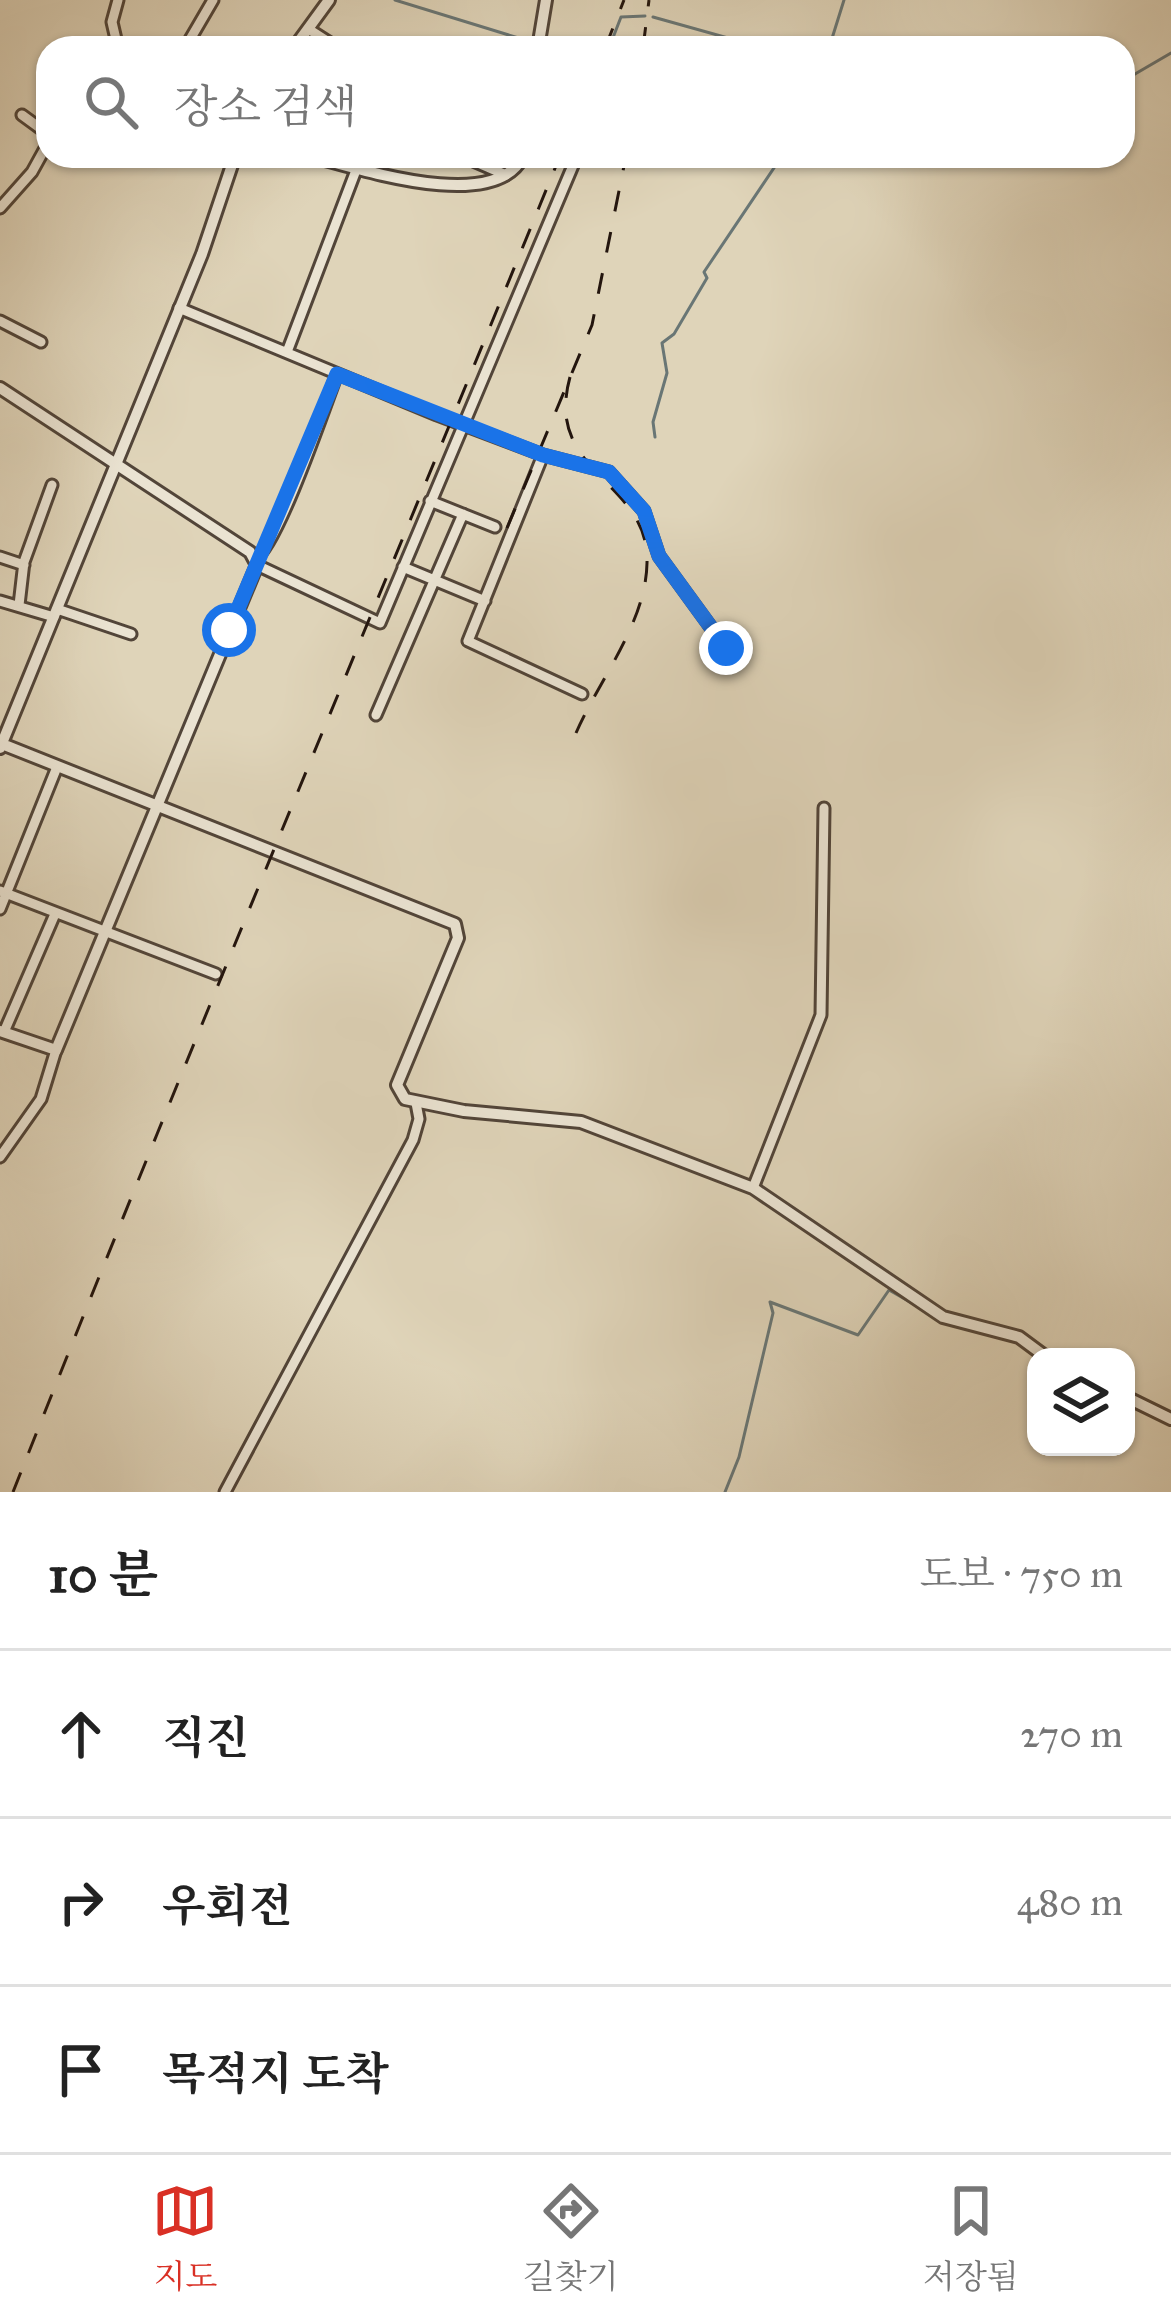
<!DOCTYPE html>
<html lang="ko">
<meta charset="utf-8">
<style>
:root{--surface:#fff;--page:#f2f2f2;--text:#222;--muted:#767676;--line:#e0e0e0;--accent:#d93025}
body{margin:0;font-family:"IM FELL Great Primer","Noto Serif KR",serif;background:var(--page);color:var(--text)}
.controls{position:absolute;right:36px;bottom:36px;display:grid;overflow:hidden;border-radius:24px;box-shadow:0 3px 9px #0004}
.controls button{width:108px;height:108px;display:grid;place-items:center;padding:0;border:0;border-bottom:3px solid var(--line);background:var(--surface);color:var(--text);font:60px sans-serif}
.stop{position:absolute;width:36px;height:36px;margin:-27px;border:9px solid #1a73e8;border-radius:50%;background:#fff}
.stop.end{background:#1a73e8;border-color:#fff;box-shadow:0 3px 12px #0008}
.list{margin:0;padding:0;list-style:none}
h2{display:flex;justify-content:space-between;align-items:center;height:156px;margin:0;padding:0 48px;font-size:51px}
h2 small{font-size:39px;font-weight:400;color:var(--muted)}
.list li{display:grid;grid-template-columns:78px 1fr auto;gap:36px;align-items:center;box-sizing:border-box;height:168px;padding:0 48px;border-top:3px solid var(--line)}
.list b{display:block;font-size:45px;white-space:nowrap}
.list em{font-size:39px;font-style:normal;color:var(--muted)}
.icon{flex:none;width:66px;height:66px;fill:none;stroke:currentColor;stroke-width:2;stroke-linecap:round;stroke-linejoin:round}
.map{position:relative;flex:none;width:1171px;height:1492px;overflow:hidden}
.search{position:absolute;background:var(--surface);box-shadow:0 3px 9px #0004;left:36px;right:36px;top:36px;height:132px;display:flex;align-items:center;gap:30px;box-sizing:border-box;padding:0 42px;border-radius:36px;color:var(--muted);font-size:45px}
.sheet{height:660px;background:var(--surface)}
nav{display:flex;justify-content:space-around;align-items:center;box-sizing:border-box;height:168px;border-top:3px solid var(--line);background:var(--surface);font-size:33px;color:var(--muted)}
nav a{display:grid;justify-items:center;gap:6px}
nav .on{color:var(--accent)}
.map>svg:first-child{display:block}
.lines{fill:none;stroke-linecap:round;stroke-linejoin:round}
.stream{stroke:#697675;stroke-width:3}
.minor-casing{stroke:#524539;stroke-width:15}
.tertiary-casing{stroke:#524539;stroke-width:16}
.minor{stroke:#eae3d2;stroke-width:9}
.tertiary{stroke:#eae3d2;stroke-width:10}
.rail{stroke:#23150e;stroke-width:3;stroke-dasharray:21 21;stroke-linecap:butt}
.route{stroke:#1a73e8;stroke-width:15}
</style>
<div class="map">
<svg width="1171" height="1492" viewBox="0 0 1171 1492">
<rect width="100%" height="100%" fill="#dfd4b9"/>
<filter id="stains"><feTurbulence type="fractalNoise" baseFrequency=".00167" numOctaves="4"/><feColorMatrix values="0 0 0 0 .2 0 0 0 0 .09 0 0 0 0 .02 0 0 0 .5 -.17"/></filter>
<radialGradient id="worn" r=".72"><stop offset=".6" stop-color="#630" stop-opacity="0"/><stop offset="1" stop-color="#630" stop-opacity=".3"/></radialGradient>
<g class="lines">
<!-- stream -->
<path class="stream" d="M 395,0 L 535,43
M 653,17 L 764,48
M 609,48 L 621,17 L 645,16
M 829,48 L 844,0
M 1123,81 L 1171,53
M 655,437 L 653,422 L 667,373 L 662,343 L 674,334 L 707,278 L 704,272 L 782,156
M 725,1492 L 739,1457 L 773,1313 L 770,1302 L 858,1335 L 889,1290 L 917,1306"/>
<defs>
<path id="minor" d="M 118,0 L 112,22 L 118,48
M 310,30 L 338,48
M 185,48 L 213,0
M 22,115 L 48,134
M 462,156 L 506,175
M 0,208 L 32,172 L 48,143
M 179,308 L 437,415 L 543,455 L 609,472 L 644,511 L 659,556 L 726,648
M 0,321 L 41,342
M 287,352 L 358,165
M 543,455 L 468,641 L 582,694
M 430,501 L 495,527
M 0,557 L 24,565
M 256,558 C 278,544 325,406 337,374
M 257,565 L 380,623 L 577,156
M 403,567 L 485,601
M 0,601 L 54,617
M 19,605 L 24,562 L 52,485
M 57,609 L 131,634
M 376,715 L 463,514
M 0,891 L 216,974
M 0,909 L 57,767
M 4,1032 L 55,914
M 0,1157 L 41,1099 L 56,1050
M 753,1188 L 821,1015 L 824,808
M 225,1492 L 413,1140 L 419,1119 L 416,1103"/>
<path id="tertiary" d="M 294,48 L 329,0
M 538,48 L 546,0
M 310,156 C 358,168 495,215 523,156
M 0,388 L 250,552 L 257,565 L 56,1050 L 0,1031
M 2,744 L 455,924 L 458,938 L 397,1085 L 405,1099 L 464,1111 L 581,1122 L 753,1188 L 943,1317 L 1019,1337 L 1046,1357
M 0,748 L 202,254 L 235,156
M 1126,1397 L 1171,1419"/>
</defs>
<!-- minor casing -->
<use href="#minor" class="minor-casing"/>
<!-- tertiary casing -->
<use href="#tertiary" class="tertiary-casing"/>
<!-- minor -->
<use href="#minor" class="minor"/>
<!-- tertiary -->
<use href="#tertiary" class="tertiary"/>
<!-- rail -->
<path class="rail" d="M 605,48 L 624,0
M 643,48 L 649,0
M 570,377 C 543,475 650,480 647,563 C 646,623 599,680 576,733
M 507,528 L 592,325 L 626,156
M 13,1492 C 190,1045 378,602 560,156"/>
</g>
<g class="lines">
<!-- route -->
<path class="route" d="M 229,630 L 337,374 L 543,455 L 609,472 L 644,511 L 659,556 L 726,648"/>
</g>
<rect width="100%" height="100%" filter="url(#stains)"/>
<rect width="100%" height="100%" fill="url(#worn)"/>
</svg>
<div class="controls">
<button><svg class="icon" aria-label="layers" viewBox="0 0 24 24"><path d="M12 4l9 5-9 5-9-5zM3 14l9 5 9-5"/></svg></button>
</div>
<div class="stop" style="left:229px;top:630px"></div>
<div class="stop end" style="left:726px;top:648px"></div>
<div class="search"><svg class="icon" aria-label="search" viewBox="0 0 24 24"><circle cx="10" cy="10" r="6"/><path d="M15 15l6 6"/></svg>장소 검색</div>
</div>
<section class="sheet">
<h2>10 분<small>도보 · 750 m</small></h2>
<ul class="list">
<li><svg class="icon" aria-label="ahead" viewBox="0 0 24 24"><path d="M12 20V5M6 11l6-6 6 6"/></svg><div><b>직진</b></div><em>270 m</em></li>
<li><svg class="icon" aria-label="right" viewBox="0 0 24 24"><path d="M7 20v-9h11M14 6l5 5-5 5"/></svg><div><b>우회전</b></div><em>480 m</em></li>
<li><svg class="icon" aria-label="arrive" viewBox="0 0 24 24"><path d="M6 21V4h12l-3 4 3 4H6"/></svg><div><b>목적지 도착</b></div></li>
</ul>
</section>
<nav>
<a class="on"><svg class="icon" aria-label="map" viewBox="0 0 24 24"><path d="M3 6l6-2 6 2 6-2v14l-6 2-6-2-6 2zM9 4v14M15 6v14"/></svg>지도</a>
<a><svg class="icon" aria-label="directions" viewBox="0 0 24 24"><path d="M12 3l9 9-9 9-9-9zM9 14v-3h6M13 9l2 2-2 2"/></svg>길찾기</a>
<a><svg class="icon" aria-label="saved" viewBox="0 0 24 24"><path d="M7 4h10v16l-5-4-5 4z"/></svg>저장됨</a>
</nav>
